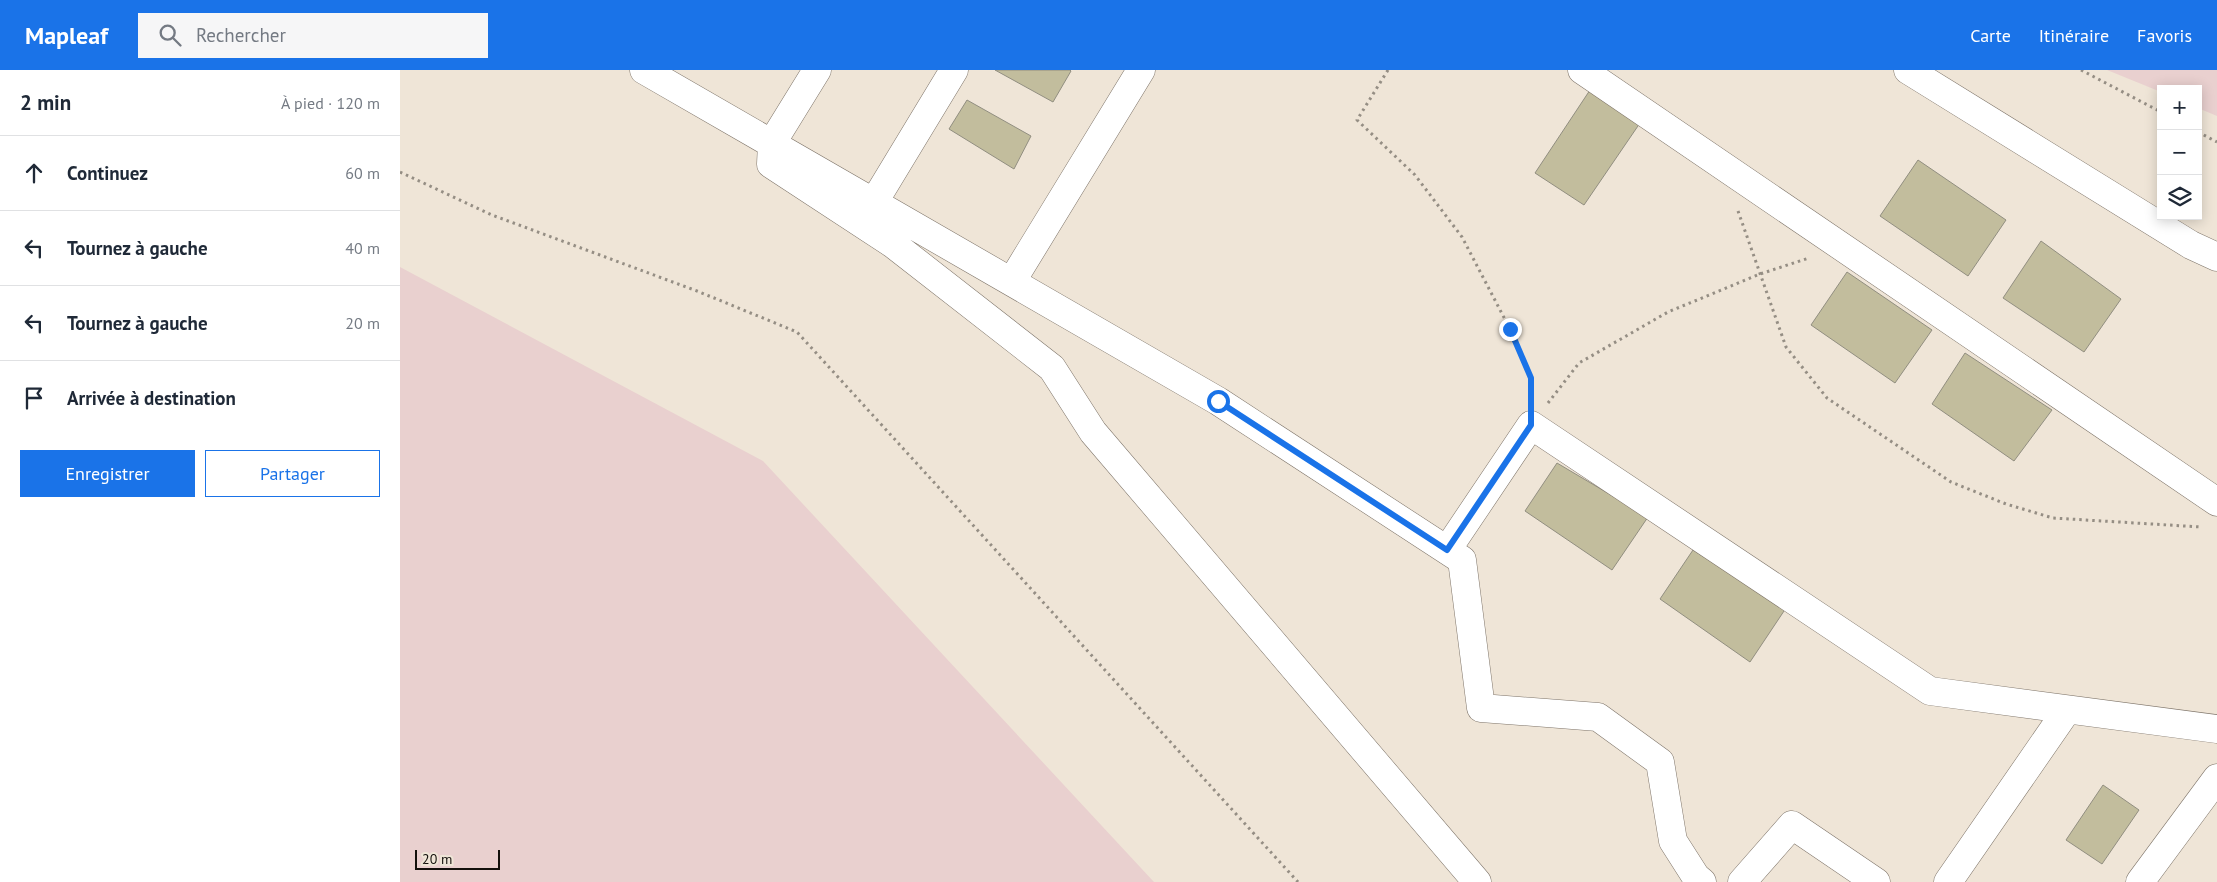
<!DOCTYPE html>
<html lang="fr">
<meta charset="utf-8">
<style>
:root{--surface:#fff;--page:#f6f6f7;--text:#1f2937;--muted:#747a83;--line:#e0e1e3;--accent:#1a73e8}
body{margin:0;font-family:"PT Sans",sans-serif;background:var(--page);color:var(--text)}
.controls{position:absolute;right:15px;top:15px;display:grid;overflow:hidden;border-radius:0px;box-shadow:0 2px 12px #0003}
.controls button{width:45px;height:45px;display:grid;place-items:center;padding:0;border:0;border-bottom:1px solid var(--line);background:var(--surface);color:var(--text);font:25px sans-serif}
.scale{position:absolute;left:15px;bottom:12px;width:85px;box-sizing:border-box;padding-left:5px;border:2px solid #13100c;border-top:0;font-size:14px;line-height:18px;white-space:nowrap;color:#13100c;-webkit-text-stroke:4px #efe5d7;paint-order:stroke}
.stop{position:absolute;width:15px;height:15px;margin:-11px;border:4px solid #1a73e8;border-radius:50%;background:#fff}
.stop.end{background:#1a73e8;border-color:#fff;box-shadow:0 1px 5px #0008}
.list{margin:0;padding:0;list-style:none}
h2{display:flex;justify-content:space-between;align-items:center;height:65px;margin:0;padding:0 20px;font-size:21px}
h2 small{font-size:16px;font-weight:400;color:var(--muted)}
.list li{display:grid;grid-template-columns:32px 1fr auto;gap:15px;align-items:center;box-sizing:border-box;height:75px;padding:0 20px;border-top:1px solid var(--line)}
.list b{display:block;font-size:19px;white-space:nowrap}
.list em{font-size:16px;font-style:normal;color:var(--muted)}
.actions{display:flex;gap:10px;padding:15px 20px}
.actions a{flex:1;padding:11px 0;border:1px solid var(--accent);border-radius:0px;text-align:center;font-size:18px;color:var(--accent)}
.actions .main{background:var(--accent);color:#fff}
.icon{flex:none;width:28px;height:28px;fill:none;stroke:currentColor;stroke-width:2;stroke-linecap:round;stroke-linejoin:round}
.map{position:relative;flex:none;width:1817px;height:812px;overflow:hidden}
header{display:flex;align-items:center;gap:30px;box-sizing:border-box;height:70px;padding:0 25px;background:var(--accent);color:#fff}
header strong{font-size:24px}
nav{display:flex;gap:28px;margin-inline-start:auto;font-size:18px}
.search{width:350px;height:45px;background:var(--page);display:flex;align-items:center;gap:12px;box-sizing:border-box;padding:0 18px;border-radius:0px;color:var(--muted);font-size:19px}
main{display:flex}
aside{flex:1;background:var(--surface)}
.map>svg:first-child{display:block}
.green{fill:#e9d0cf}
.building{fill:#c2bd9d;stroke:#918e80}
.lines{fill:none;stroke-linecap:round;stroke-linejoin:round}
.minor-casing{stroke:#7e7469;stroke-width:29}
.path{stroke:#958e84;stroke-width:3;stroke-dasharray:2.5 4;stroke-linecap:butt}
.minor{stroke:#fff;stroke-width:28}
.route{stroke:#1a73e8;stroke-width:6}
</style>
<header>
<strong>Mapleaf</strong>
<div class="search"><svg class="icon" aria-label="search" viewBox="0 0 24 24"><circle cx="10" cy="10" r="6"/><path d="M15 15l6 6"/></svg>Rechercher</div>
<nav><a>Carte</a><a>Itinéraire</a><a>Favoris</a></nav>
</header>
<main>
<aside>
<h2>2 min<small>À pied · 120 m</small></h2>
<ul class="list">
<li><svg class="icon" aria-label="ahead" viewBox="0 0 24 24"><path d="M12 20V5M6 11l6-6 6 6"/></svg><div><b>Continuez</b></div><em>60 m</em></li>
<li><svg class="icon" aria-label="left" viewBox="0 0 24 24"><path d="M17 20v-9H6M10 6l-5 5 5 5"/></svg><div><b>Tournez à gauche</b></div><em>40 m</em></li>
<li><svg class="icon" aria-label="left" viewBox="0 0 24 24"><path d="M17 20v-9H6M10 6l-5 5 5 5"/></svg><div><b>Tournez à gauche</b></div><em>20 m</em></li>
<li><svg class="icon" aria-label="arrive" viewBox="0 0 24 24"><path d="M6 21V4h12l-3 4 3 4H6"/></svg><div><b>Arrivée à destination</b></div></li>
</ul>
<div class="actions"><a class="main">Enregistrer</a><a>Partager</a></div>
</aside>
<div class="map">
<svg width="1817" height="812" viewBox="0 0 1817 812">
<rect width="100%" height="100%" fill="#efe5d7"/>
<!-- green -->
<path class="green" d="M 1707,0 L 1817,0 L 1817,46 L 1798,38 L 1798,19 L 1761,19 L 1761,22 Z
M 0,197 L 363,391 L 754,812 L 0,812 Z"/>
<!-- building -->
<path class="building" d="M 595,0 L 670,0 L 671,1 L 653,32 Z
M 1192,17 L 1240,53 L 1184,135 L 1135,103 Z
M 567,30 L 631,66 L 614,99 L 549,59 Z
M 1518,90 L 1606,150 L 1568,206 L 1480,146 Z
M 1641,171 L 1721,229 L 1684,282 L 1603,228 Z
M 1447,202 L 1532,260 L 1495,313 L 1411,255 Z
M 1565,283 L 1652,340 L 1614,391 L 1532,334 Z
M 1157,393 L 1248,447 L 1212,500 L 1125,441 Z
M 1293,480 L 1386,538 L 1350,592 L 1260,529 Z
M 1703,715 L 1739,740 L 1702,794 L 1666,770 Z"/>
<g class="lines">
<defs>
<path id="minor" d="M 244,0 L 818,331 L 1062,490 L 1081,638 L 1198,647 L 1260,692 L 1273,771 L 1296,807 L 1302,812
M 417,0 L 372,73 L 371,94 L 493,174 L 652,298 L 693,362 L 1077,812
M 1182,0 L 1817,432
M 1508,0 L 1791,175 L 1817,187
M 474,132 L 554,0
M 612,211 L 741,0
M 1047,480 L 1131,355 L 1530,621 L 1817,659
M 1342,812 L 1392,755 L 1476,812
M 1548,812 L 1667,640
M 1740,812 L 1817,708"/>
</defs>
<!-- minor casing -->
<use href="#minor" class="minor-casing"/>
<!-- path -->
<path class="path" d="M 988,0 L 957,50 L 1015,105 L 1062,167 L 1110,259 L 1131,308 L 1131,327
M 1681,0 L 1761,42
M 1798,62 L 1817,72
M 0,102 L 92,145 L 297,221 L 397,262 L 898,812
M 1338,141 L 1386,277 L 1427,328 L 1551,412 L 1606,434 L 1653,448 L 1801,457
M 1148,333 L 1179,293 L 1268,242 L 1360,204 L 1409,188"/>
<!-- minor -->
<use href="#minor" class="minor"/>
</g>
<g class="lines">
<!-- route -->
<path class="route" d="M 818,331 L 1047,480 L 1131,355 L 1131,308 L 1110,259"/>
</g>
</svg>
<div class="controls">
<button>+</button>
<button>−</button>
<button><svg class="icon" aria-label="layers" viewBox="0 0 24 24"><path d="M12 4l9 5-9 5-9-5zM3 14l9 5 9-5"/></svg></button>
</div>
<div class="scale">20 m</div>
<div class="stop" style="left:818px;top:331px"></div>
<div class="stop end" style="left:1110px;top:259px"></div>
</div>
</main>
